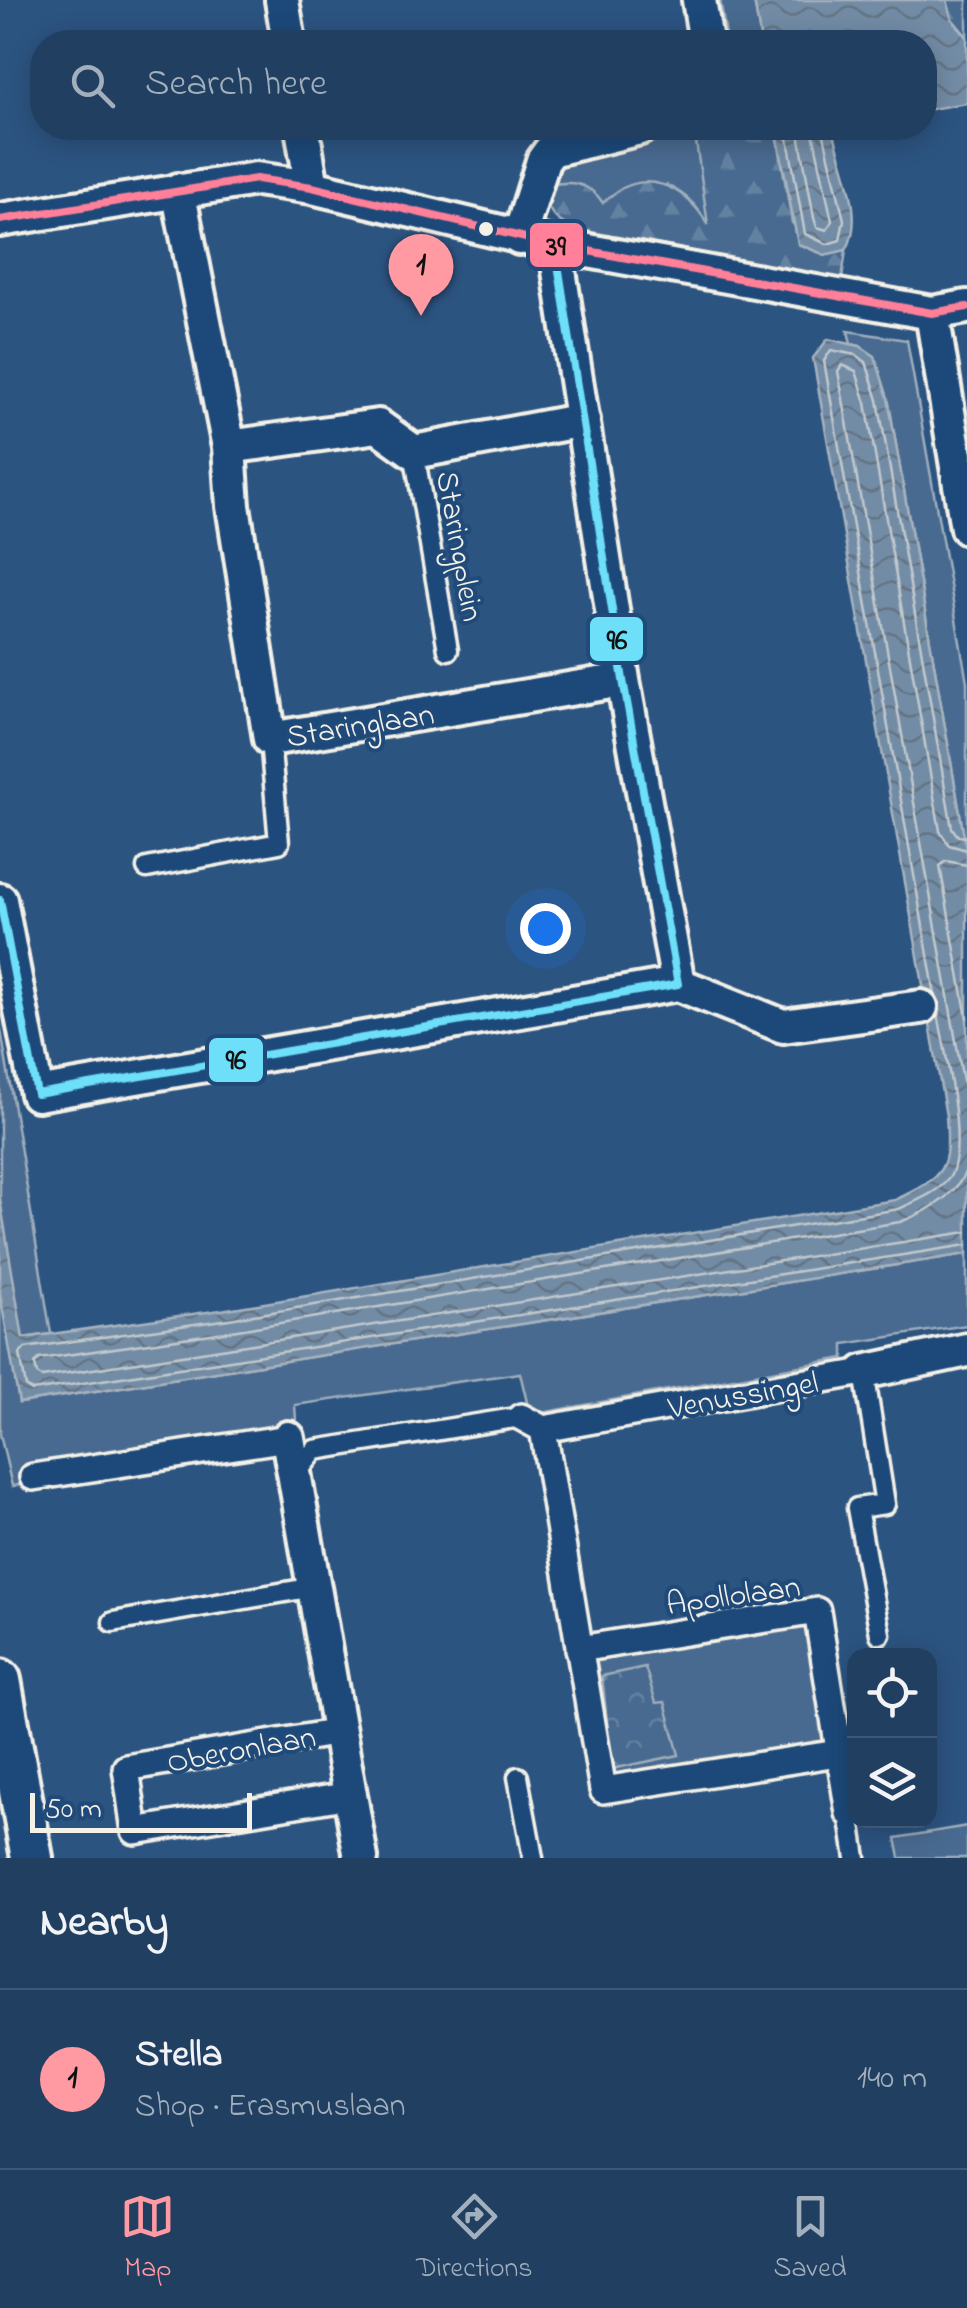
<!DOCTYPE html>
<meta charset="utf-8">
<style>
:root{--surface:#213f61;--page:#2d4a6a;--text:#f1f3f6;--muted:#a2afbd;--line:#3e5876;--accent:#ff9aa2}
body{margin:0;font-family:"Indie Flower",sans-serif;background:var(--page);color:var(--text)}
.controls{position:absolute;right:30px;bottom:30px;display:grid;overflow:hidden;border-radius:20px;box-shadow:0 5px 25px #0003}
.controls button{width:90px;height:90px;display:grid;place-items:center;padding:0;border:0;border-bottom:2px solid var(--line);background:var(--surface);color:var(--text);font:50px sans-serif}
.scale{position:absolute;left:30px;bottom:25px;width:222px;box-sizing:border-box;padding-left:10px;border:5px solid #f4f1e8;border-top:0;font-size:28px;line-height:35px;white-space:nowrap;color:#f4f1e8;-webkit-text-stroke:8px #1f4a7a;paint-order:stroke}
.you{position:absolute;left:545px;top:928px;width:35px;height:35px;margin:-25px;border:8px solid #fff;border-radius:50%;background:#1a73e8;box-shadow:0 0 0 15px #1a73e833}
.badge{display:grid;place-items:center;width:65px;height:65px;border-radius:50%;background:var(--accent);color:#111;font-size:32px;font-weight:700}
.pin{position:absolute;translate:-50% -82px;filter:drop-shadow(0 2px 5px #0008)}
.pin::after{content:'';position:absolute;top:52px;width:35px;height:30px;background:inherit;clip-path:polygon(0 0,100% 0,50% 100%)}
.list{margin:0;padding:0;list-style:none}
h2{display:flex;justify-content:space-between;align-items:center;height:130px;margin:0;padding:0 40px;font-size:42px}
h2 small{font-size:32px;font-weight:400;color:var(--muted)}
.list li{display:grid;grid-template-columns:65px 1fr auto;gap:30px;align-items:center;box-sizing:border-box;height:180px;padding:0 40px;border-top:2px solid var(--line)}
.list b{display:block;font-size:38px;white-space:nowrap}
.list p{margin:0;font-size:32px;white-space:nowrap;color:var(--muted)}
.list em{font-size:32px;font-style:normal;color:var(--muted)}
.icon{flex:none;width:55px;height:55px;fill:none;stroke:currentColor;stroke-width:2;stroke-linecap:round;stroke-linejoin:round}
.map{position:relative;flex:none;width:967px;height:1858px;overflow:hidden}
.search{position:absolute;background:var(--surface);box-shadow:0 5px 25px #0003;left:30px;right:30px;top:30px;height:110px;display:flex;align-items:center;gap:25px;box-sizing:border-box;padding:0 35px;border-radius:40px;color:var(--muted);font-size:38px}
.sheet{height:310px;background:var(--surface)}
nav{display:flex;justify-content:space-around;align-items:center;box-sizing:border-box;height:140px;border-top:2px solid var(--line);background:var(--surface);font-size:28px;color:var(--muted)}
nav a{display:grid;justify-items:center;gap:5px}
nav .on{color:var(--accent)}
.map>svg:first-child{display:block}
.grass{fill:#496b90;stroke:#9eaebc;stroke-width:2.5}
.forest{fill:url(#forest-firs);stroke:#9eaebc;stroke-width:2.5}
.park{fill:url(#park-crowns);stroke:#9eaebc;stroke-width:2.5}
.water{fill:url(#water-waves);stroke:#a7b4c0;stroke-width:2.5}
.lines{fill:none;stroke-linecap:round;stroke-linejoin:round}
.shore{stroke:#c0c9ce;stroke-width:2.5}
.service-casing{stroke:#f4f1e8;stroke-width:25}
.pedestrian-casing{stroke:#f4f1e8;stroke-width:32}
.minor-casing{stroke:#f4f1e8;stroke-width:40}
.tertiary-casing{stroke:#f4f1e8;stroke-width:48}
.service{stroke:#1f4a7a;stroke-width:18}
.pedestrian{stroke:#1f4a7a;stroke-width:25}
.minor{stroke:#1f4a7a;stroke-width:32}
.tertiary{stroke:#1f4a7a;stroke-width:40}
.bus-1-casing{stroke:#1f4a7a;stroke-width:15}
.bus-2-casing{stroke:#1f4a7a;stroke-width:15}
.bus-1{stroke:#ff8098;stroke-width:8}
.bus-2{stroke:#6ddff8;stroke-width:8}
.bus-dot{fill:#f4f1e8;stroke:#1f4a7a;stroke-width:4}
.labels{text-anchor:middle;stroke-width:8;stroke-linejoin:round;paint-order:stroke}
.street-label{font-size:32px;fill:#f4f1e8;stroke:#1f4a7a}
.line-badge{stroke:#1f4a7a;stroke-width:4}
.pale-badge-label{font-size:28px;text-anchor:middle;font-weight:bold;fill:#111}
</style>
<div class="map">
<svg width="967" height="1858" viewBox="0 0 967 1858">
<defs>
<pattern id="forest-firs" width="22" height="20" patternUnits="userSpaceOnUse" patternTransform="scale(2.5)"><rect width="22" height="20" fill="#496b90"/><path d="M5 1l3.5 6h-7zM16 11l3.5 6h-7z" fill="#6481a0"/></pattern>
<pattern id="park-crowns" width="20" height="18" patternUnits="userSpaceOnUse" patternTransform="scale(2.5)"><rect width="20" height="18" fill="#496b90"/><path d="M2 6a3 3 0 1 1 6 0M12 15a3 3 0 1 1 6 0" fill="none" stroke="#6481a0"/></pattern>
<pattern id="water-waves" width="16" height="10" patternUnits="userSpaceOnUse" patternTransform="scale(2.5)"><rect width="16" height="10" fill="#738ca6"/><path d="M0 5q4-4 8 0t8 0" fill="none" stroke="#647484"/></pattern>
</defs>
<rect width="100%" height="100%" fill="#2c5481"/>
<filter id="ink" filterUnits="userSpaceOnUse"><feTurbulence type="fractalNoise" baseFrequency=".01" numOctaves="2"/><feDisplacementMap in="SourceGraphic" scale="20" xChannelSelector="R" yChannelSelector="G"/><feConvolveMatrix kernelMatrix="1 2 1 2 8 2 1 2 1" color-interpolation-filters="sRGB"/></filter>
<g filter="url(#ink)">
<!-- grass -->
<path class="grass" d="M 720,0 L 754,0 L 761,42 L 727,42 Z
M 694,128 L 710,230 C 699,207 689,196 666,185 L 603,204 C 585,184 572,179 545,186 L 559,158 L 659,140 L 658,133 Z
M 848,331 L 907,340 L 967,682 L 967,854 L 888,398 L 860,346 L 851,344 Z
M 0,1024 L 51,1334 L 22,1338 L 19,1403 L 967,1254 L 967,1325 L 844,1344 L 844,1358 L 530,1415 L 520,1373 L 295,1405 L 298,1448 L 12,1486 L 0,1434 Z
M 816,1610 L 838,1753 L 602,1788 L 576,1649 Z
M 967,1826 L 967,1858 L 900,1858 L 896,1838 Z"/>
<!-- forest -->
<path class="forest" d="M 947,0 L 967,0 L 967,37 L 952,19 Z
M 694,128 L 776,128 L 792,223 L 825,254 L 846,250 L 842,279 L 575,229 C 554,222 545,209 544,186 C 568,180 589,181 603,203 C 640,164 686,185 708,225 Z"/>
<!-- park -->
<path class="park" d="M 645,1667 L 656,1703 L 665,1702 L 679,1755 L 612,1769 L 602,1676 Z"/>
<!-- water -->
<path class="water" d="M 754,0 L 947,0 L 952,19 L 967,37 L 967,103 L 925,110 L 924,42 L 761,42 Z
M 776,128 L 837,128 L 834,133 C 842,168 866,218 846,250 L 825,255 L 798,244 Z
M 828,339 L 860,346 L 875,356 L 888,398 L 967,854 L 967,1254 L 19,1403 L 0,1294 L 0,1199 L 23,1338 L 221,1310 L 895,1200 C 945,1176 950,1170 946,1116 L 813,358 Z"/>
<g class="lines">
<!-- shore -->
<path class="shore" d="M 786,128 L 805,234 L 827,244 L 840,240 L 844,220 L 824,135 L 825,128
M 798,128 L 814,218 L 817,227 L 827,230 L 832,221 L 812,128
M 967,850 L 949,845 L 940,831 L 866,403 L 856,371 L 842,365 L 838,371 L 967,1104
M 967,865 L 946,861 L 940,866 L 967,1018
M 935,995 L 824,361 L 831,350 L 856,355 L 866,362 L 878,400 L 952,828 L 958,836 L 967,837
M 938,1014 C 945,1053 967,1141 951,1175 C 942,1191 916,1201 899,1209 L 223,1320 L 25,1348 L 20,1354 L 26,1387 L 32,1391 L 967,1245
M 967,1167 C 958,1196 927,1212 900,1222 L 225,1332 L 39,1359 L 35,1364 L 37,1374 L 42,1377 L 967,1232"/>
<defs>
<path id="service" d="M 414,452 L 448,650
M 147,868 L 279,843 L 270,739
M 864,1372 L 885,1504 L 857,1508 L 880,1634
M 294,1476 L 315,1450 L 521,1417
M 113,1622 L 314,1587
M 518,1777 L 533,1858
M 849,1813 L 856,1858"/>
<path id="pedestrian" d="M 521,1417 L 543,1429 L 864,1372
M 543,1429 L 603,1790 L 838,1753
M 33,1477 L 288,1438
M 579,1649 L 817,1611 L 849,1813
M 339,1732 L 126,1768 L 135,1831 L 350,1795"/>
<path id="minor" d="M 282,0 L 289,42
M 699,0 L 706,42
M 302,128 L 312,187
M 178,190 L 229,447 L 233,506 L 270,739 L 623,680
M 0,220 L 256,179 L 312,187 L 555,245 L 932,313 L 967,307
M 519,238 L 543,161 L 551,150 L 640,128
M 932,313 L 967,528
M 229,447 L 378,426 L 414,452 L 583,420
M 0,900 L 37,1094 L 678,984 L 623,680 L 555,245
M 678,984 L 783,1026 L 921,1007
M 864,1372 L 967,1350
M 288,1438 L 361,1858"/>
<path id="tertiary" d="M 0,1680 L 32,1858"/>
</defs>
<!-- service casing -->
<use href="#service" class="service-casing"/>
<!-- pedestrian casing -->
<use href="#pedestrian" class="pedestrian-casing"/>
<!-- minor casing -->
<use href="#minor" class="minor-casing"/>
<!-- tertiary casing -->
<use href="#tertiary" class="tertiary-casing"/>
<!-- service -->
<use href="#service" class="service"/>
<!-- pedestrian -->
<use href="#pedestrian" class="pedestrian"/>
<!-- minor -->
<use href="#minor" class="minor"/>
<!-- tertiary -->
<use href="#tertiary" class="tertiary"/>
<defs>
<path id="bus-1" d="M 0,220 L 256,179 L 312,187 L 555,245 L 932,313 L 967,307"/>
<path id="bus-2" d="M 0,900 L 37,1094 L 678,984 L 623,680 L 555,245"/>
</defs>
<!-- bus-1 casing -->
<use href="#bus-1" class="bus-1-casing"/>
<!-- bus-2 casing -->
<use href="#bus-2" class="bus-2-casing"/>
<!-- bus-1 -->
<use href="#bus-1" class="bus-1"/>
<!-- bus-2 -->
<use href="#bus-2" class="bus-2"/>
</g>
</g>
<!-- markers -->
<circle class="bus-dot" cx="486" cy="229" r="9"/>
<g class="labels">
<!-- street labels -->
<g class="street-label">
<text transform="translate(461 546) rotate(80)" y="11">Staringplein</text>
<text transform="translate(360 724) rotate(-9)" y="11">Staringlaan</text>
<text transform="translate(743 1394) rotate(-10)" y="11">Venussingel</text>
<text transform="translate(733 1594) rotate(-8)" y="11">Apollolaan</text>
<text transform="translate(241 1748) rotate(-10)" y="11">Oberonlaan</text>
</g>
</g>
<g class="line-badge">
<rect x="528" y="221" width="57" height="48" rx="10" fill="#ff8098"/>
<rect x="588" y="615" width="57" height="48" rx="10" fill="#6ddff8"/>
<rect x="207" y="1036" width="58" height="48" rx="10" fill="#6ddff8"/>
</g>
<g class="pale-badge-label">
<text x="556" y="255">39</text>
<text x="617" y="649">96</text>
<text x="236" y="1069">96</text>
</g>
</svg>
<div class="controls">
<button><svg class="icon" aria-label="locate" viewBox="0 0 24 24"><circle cx="12" cy="12" r="6"/><path d="M12 2v4M12 18v4M2 12h4M18 12h4"/></svg></button>
<button><svg class="icon" aria-label="layers" viewBox="0 0 24 24"><path d="M12 4l9 5-9 5-9-5zM3 14l9 5 9-5"/></svg></button>
</div>
<div class="scale">50 m</div>
<div class="you"></div>
<div class="pin badge" style="left:421px;top:316px">1</div>
<div class="search"><svg class="icon" aria-label="search" viewBox="0 0 24 24"><circle cx="10" cy="10" r="6"/><path d="M15 15l6 6"/></svg>Search here</div>
</div>
<section class="sheet">
<h2>Nearby<small></small></h2>
<ul class="list">
<li><span class="badge">1</span><div><b>Stella</b><p>Shop · Erasmuslaan</p></div><em>140 m</em></li>
</ul>
</section>
<nav>
<a class="on"><svg class="icon" aria-label="map" viewBox="0 0 24 24"><path d="M3 6l6-2 6 2 6-2v14l-6 2-6-2-6 2zM9 4v14M15 6v14"/></svg>Map</a>
<a><svg class="icon" aria-label="directions" viewBox="0 0 24 24"><path d="M12 3l9 9-9 9-9-9zM9 14v-3h6M13 9l2 2-2 2"/></svg>Directions</a>
<a><svg class="icon" aria-label="saved" viewBox="0 0 24 24"><path d="M7 4h10v16l-5-4-5 4z"/></svg>Saved</a>
</nav>
